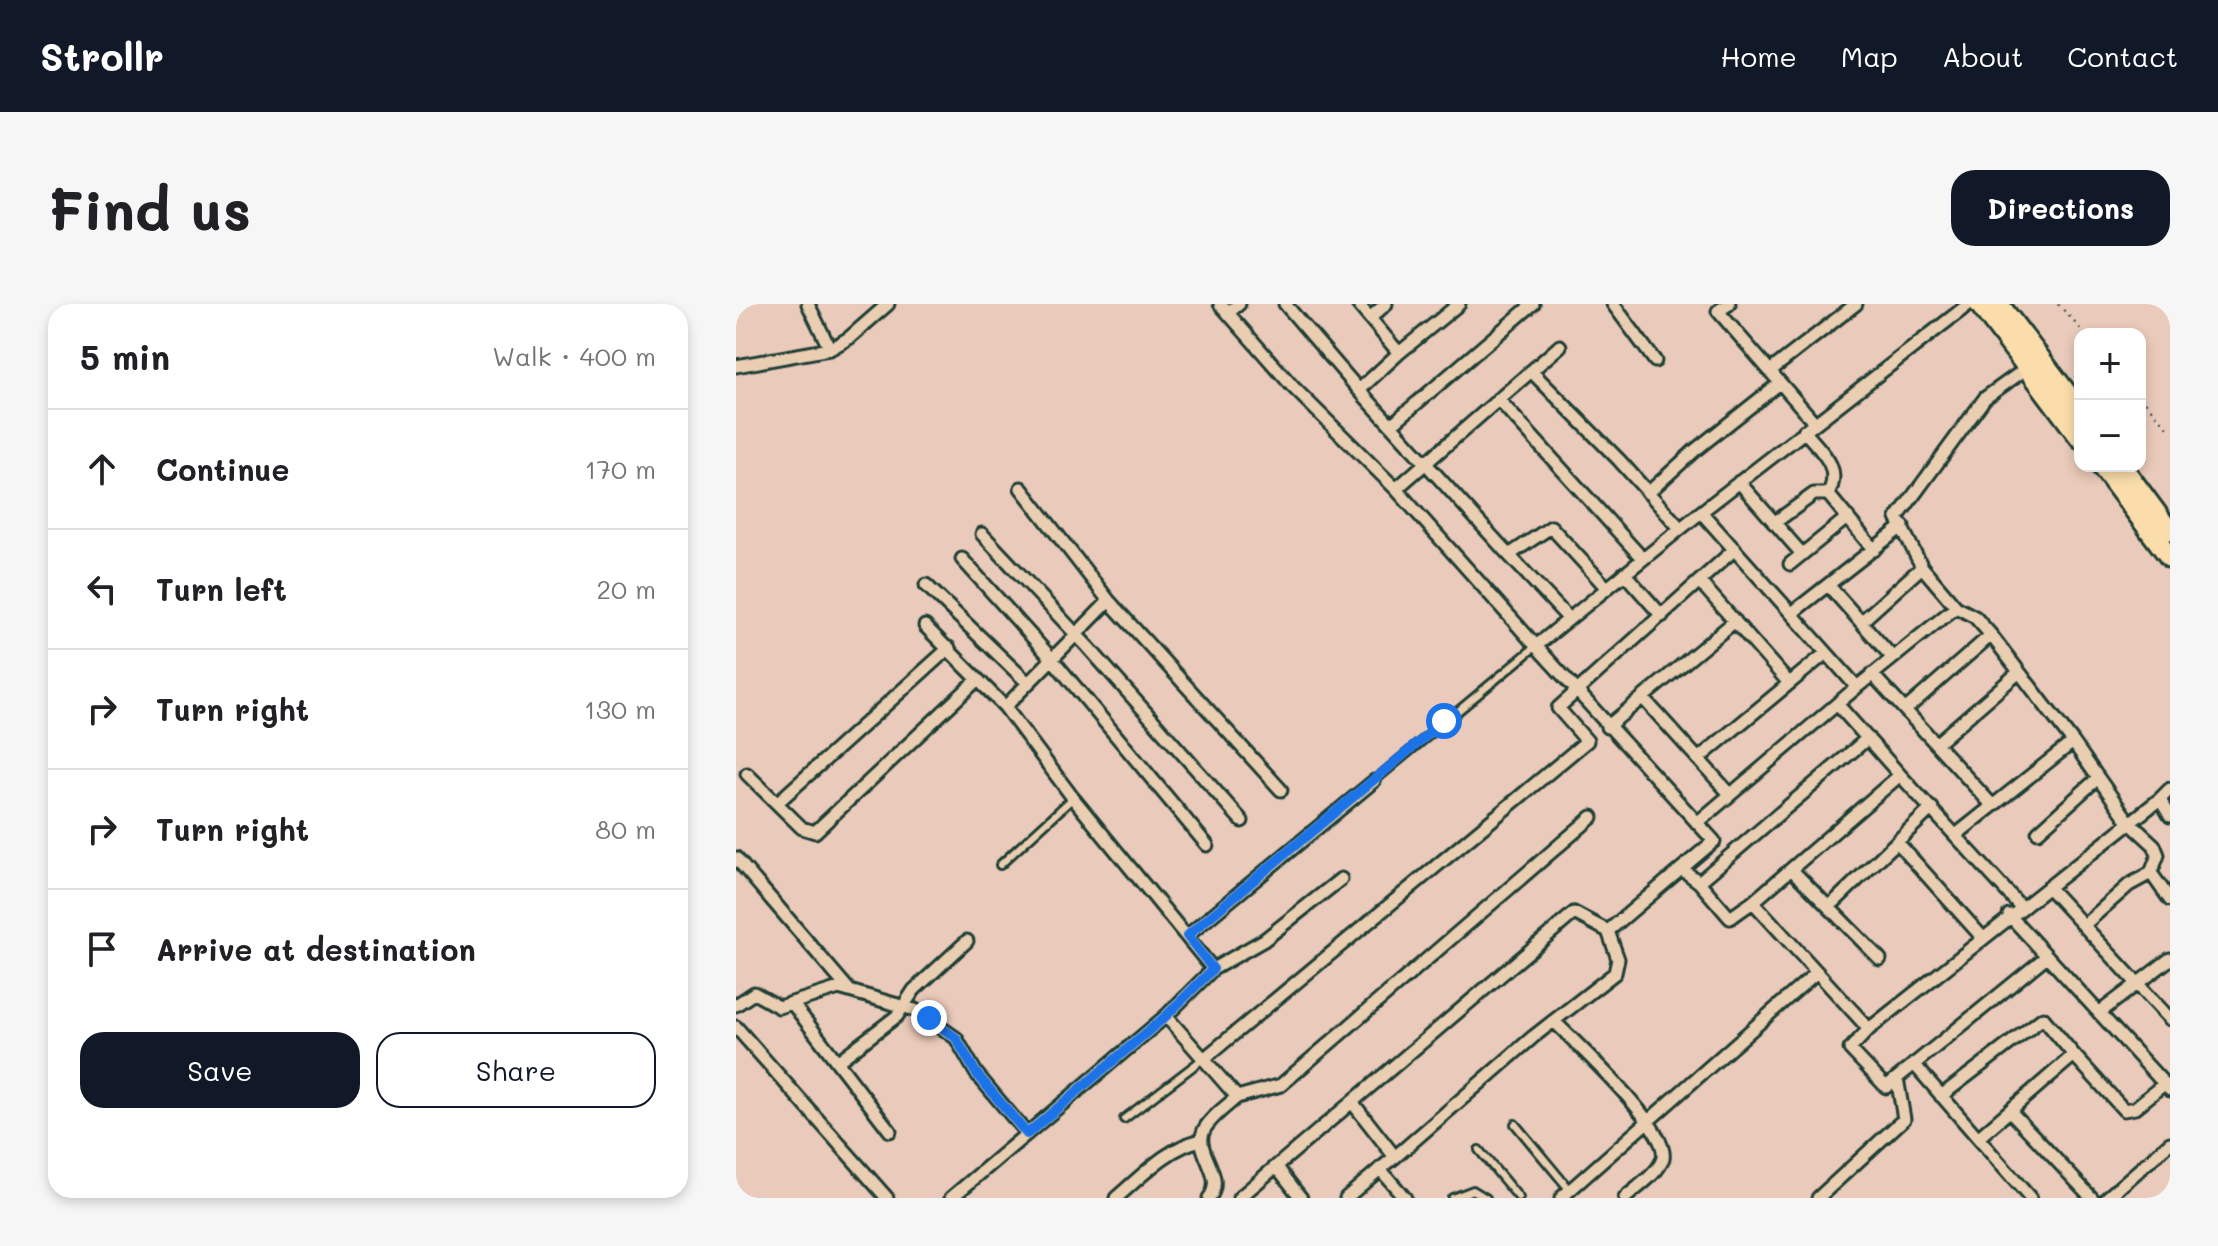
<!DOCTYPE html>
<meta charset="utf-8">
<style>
:root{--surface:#fff;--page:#f6f6f6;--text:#202124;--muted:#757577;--line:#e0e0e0;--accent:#111827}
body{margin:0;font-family:Mali,sans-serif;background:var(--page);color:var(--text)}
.controls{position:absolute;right:24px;top:24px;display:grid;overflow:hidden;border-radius:16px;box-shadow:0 4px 12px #0003}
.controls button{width:72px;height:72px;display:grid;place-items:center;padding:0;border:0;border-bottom:2px solid var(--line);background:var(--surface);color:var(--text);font:40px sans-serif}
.stop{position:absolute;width:24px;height:24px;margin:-18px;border:6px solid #1a73e8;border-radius:50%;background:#fff}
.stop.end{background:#1a73e8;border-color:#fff;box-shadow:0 2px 8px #0008}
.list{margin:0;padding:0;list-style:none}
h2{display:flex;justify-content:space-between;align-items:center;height:104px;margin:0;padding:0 32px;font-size:34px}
h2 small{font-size:26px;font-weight:400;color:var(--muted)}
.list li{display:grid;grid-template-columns:52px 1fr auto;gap:24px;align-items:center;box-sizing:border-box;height:120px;padding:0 32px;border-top:2px solid var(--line)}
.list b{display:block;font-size:30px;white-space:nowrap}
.list em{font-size:26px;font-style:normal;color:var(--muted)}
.actions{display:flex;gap:16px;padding:24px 32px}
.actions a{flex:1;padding:18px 0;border:2px solid var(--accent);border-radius:24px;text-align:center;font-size:28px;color:var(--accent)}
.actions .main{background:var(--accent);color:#fff}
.icon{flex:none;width:44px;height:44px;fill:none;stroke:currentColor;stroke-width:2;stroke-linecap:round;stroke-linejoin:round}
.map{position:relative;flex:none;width:1434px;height:894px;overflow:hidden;border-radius:24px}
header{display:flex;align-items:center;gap:48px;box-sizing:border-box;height:112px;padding:0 40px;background:var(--accent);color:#fff}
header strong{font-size:38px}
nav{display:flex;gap:44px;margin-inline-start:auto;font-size:28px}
.intro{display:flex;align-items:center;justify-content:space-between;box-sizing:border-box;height:192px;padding:0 48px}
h1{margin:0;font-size:56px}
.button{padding:20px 36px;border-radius:24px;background:var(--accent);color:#fff;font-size:28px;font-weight:700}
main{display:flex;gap:48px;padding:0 48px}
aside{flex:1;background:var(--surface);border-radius:24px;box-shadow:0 4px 12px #0003}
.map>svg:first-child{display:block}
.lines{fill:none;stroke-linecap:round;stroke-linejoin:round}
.lane-casing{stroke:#1f3d34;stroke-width:12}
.street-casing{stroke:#1f3d34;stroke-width:17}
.primary-casing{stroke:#1f3d34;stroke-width:24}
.path{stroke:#1f3d34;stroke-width:2;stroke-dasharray:2 6;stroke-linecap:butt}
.lane{stroke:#eaceb1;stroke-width:6}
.street{stroke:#eaceb1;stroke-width:11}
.primary{stroke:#fbddab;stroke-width:18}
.route{stroke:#1a73e8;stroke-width:10}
</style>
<header>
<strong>Strollr</strong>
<nav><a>Home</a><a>Map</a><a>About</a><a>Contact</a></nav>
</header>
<div class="intro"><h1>Find us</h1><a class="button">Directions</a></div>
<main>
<aside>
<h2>5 min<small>Walk · 400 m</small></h2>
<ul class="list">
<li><svg class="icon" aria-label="ahead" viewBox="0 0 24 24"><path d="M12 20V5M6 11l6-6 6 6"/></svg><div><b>Continue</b></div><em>170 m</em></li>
<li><svg class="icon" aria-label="left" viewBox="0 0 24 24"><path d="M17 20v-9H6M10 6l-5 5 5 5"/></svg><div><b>Turn left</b></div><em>20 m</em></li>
<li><svg class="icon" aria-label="right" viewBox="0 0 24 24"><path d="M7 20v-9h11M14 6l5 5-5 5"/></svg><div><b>Turn right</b></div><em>130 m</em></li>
<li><svg class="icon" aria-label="right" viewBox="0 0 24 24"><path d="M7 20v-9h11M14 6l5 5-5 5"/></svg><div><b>Turn right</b></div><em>80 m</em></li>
<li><svg class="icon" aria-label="arrive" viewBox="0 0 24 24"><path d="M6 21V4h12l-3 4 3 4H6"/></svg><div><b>Arrive at destination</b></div></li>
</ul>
<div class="actions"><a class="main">Save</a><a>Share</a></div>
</aside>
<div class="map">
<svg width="1434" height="894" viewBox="0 0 1434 894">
<rect width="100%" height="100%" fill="#eacaba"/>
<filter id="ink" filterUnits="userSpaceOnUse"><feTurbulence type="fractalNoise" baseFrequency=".0125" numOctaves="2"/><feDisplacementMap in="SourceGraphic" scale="16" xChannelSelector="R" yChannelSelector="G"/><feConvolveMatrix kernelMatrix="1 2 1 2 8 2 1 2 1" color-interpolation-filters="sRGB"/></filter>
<g filter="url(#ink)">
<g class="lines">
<defs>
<path id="lane" d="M 638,477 L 800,342
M 264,561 L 337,494
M 388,815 L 468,754
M 779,820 L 833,885
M 743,846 L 783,894
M 716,894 L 737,886 L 750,894"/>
<path id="street" d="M 484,0 L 557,83 L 660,185 L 800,342 L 965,208 L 1233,0
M 549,0 L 623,86 L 663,49 L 622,0
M 877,0 L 919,57
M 993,0 L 982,7 L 1079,119
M 492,9 L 503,0
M 634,14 L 650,0
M 94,45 L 113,34 L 152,0
M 663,49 L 723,0
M 0,62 L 94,45 L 72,0
M 1291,64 L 1249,94 L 1161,214 L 1186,263 L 1220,303 L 1239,313 L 1255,331 L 1337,438
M 795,67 L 883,156 L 944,224
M 1034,67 L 1120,0
M 623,86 L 773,251 L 815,223 L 870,283
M 762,95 L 906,254
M 655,121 L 797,0
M 1068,127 C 1085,147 1107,164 1092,190
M 1003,178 L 1066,250
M 285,184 L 373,297 L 545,486
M 660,185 L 824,42
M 912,189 L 958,147 L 1044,79
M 965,208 L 1121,383 L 1220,303
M 1038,219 L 1078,190 L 1092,190 L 1138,246
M 246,230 L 352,343 L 506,517
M 773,251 L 833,315
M 226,255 L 317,356 L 471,541
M 1054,260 L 1112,213
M 888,269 L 926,312
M 965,279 L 1053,379
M 190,281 L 292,379
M 1093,282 L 1156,353
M 1056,309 L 1167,222
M 1125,318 L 1186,263
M 189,322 L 269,403 L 337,494 L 477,665 L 430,712 L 501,793 C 491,802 474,814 468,826 C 457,848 491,872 473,894
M 1136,370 L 1256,501
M 907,394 L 994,490
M 1101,400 L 1164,471
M 269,403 L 373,297
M 1169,406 L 1255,331
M 871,423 L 999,317
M 1200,440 L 1282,369
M 962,455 L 1090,349
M 11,470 L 66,524 L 79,528 L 241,376
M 1434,485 L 1424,495 L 1434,512
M 1424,495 L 1133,725 L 1114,745 L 1150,783 L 1311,652 L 1434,786
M 41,499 L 213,344
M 961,519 L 1121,383
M 1302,528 L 1362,474
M 1220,531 L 1337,438 L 1393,518 L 1418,541 L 1422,551 L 1415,569 L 1434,596
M 1161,538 L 1246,633
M 0,554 L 113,686
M 947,566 L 963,578 L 994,614 L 1017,598 L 1133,725
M 1056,566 L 1144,655
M 963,578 L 1132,434
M 1312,583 L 1434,715
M 1017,598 L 1164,471 L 1284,602
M 1093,603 L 1196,504
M 1273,611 L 1311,652
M 1348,621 L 1393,581 L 1415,569
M 451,632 L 638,477
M 477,665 L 528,636 L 605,575
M 56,699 L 154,827
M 0,701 L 18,689 L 43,703 L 103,684 L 179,706 L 220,734 L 240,769 L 291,830
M 1363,709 L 1434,655
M 818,717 C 839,739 934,825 927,854 C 923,869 900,884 889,894
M 0,723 L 151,894
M 1338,751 L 1388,806 L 1399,804 L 1428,780
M 469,754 L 851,437 L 822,404 L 999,245
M 101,758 L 161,712 L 178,686 L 231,637
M 1178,760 L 1294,894
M 1205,792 L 1307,714 L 1338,751 L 1242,834
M 501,793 L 545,781 L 856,513
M 1275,808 L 1356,894
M 659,853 L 797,733 L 879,669 L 882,655 L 872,627
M 541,863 L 565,894
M 215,894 L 430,712
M 380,894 C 407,871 431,844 465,836
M 503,894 L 616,798
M 610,894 L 644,865
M 669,894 L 644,865 L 659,853 L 616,798 L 838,609 L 872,627 L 978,537 L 800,342
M 825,894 L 1081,668
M 1082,894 L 1168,815 L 1161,774
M 1371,894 L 1434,839"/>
<path id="primary" d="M 1243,0 L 1344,134
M 1263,0 L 1344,106
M 1365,162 L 1434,254
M 1386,162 L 1434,227"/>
</defs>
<!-- lane casing -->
<use href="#lane" class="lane-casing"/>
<!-- street casing -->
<use href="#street" class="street-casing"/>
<!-- primary casing -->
<use href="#primary" class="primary-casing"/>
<!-- path -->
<path class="path" d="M 1322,0 L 1349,30
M 1404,92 L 1434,126"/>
<!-- lane -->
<use href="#lane" class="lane"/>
<!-- street -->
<use href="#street" class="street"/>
<!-- primary -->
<use href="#primary" class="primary"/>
</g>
</g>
<g class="lines" filter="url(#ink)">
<!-- route -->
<path class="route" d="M 193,714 L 220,734 L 240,769 L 291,830 L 430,712 L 477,665 L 451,632 L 708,417"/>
</g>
</svg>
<div class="controls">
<button>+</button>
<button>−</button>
</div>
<div class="stop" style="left:708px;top:417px"></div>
<div class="stop end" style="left:193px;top:714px"></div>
</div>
</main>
